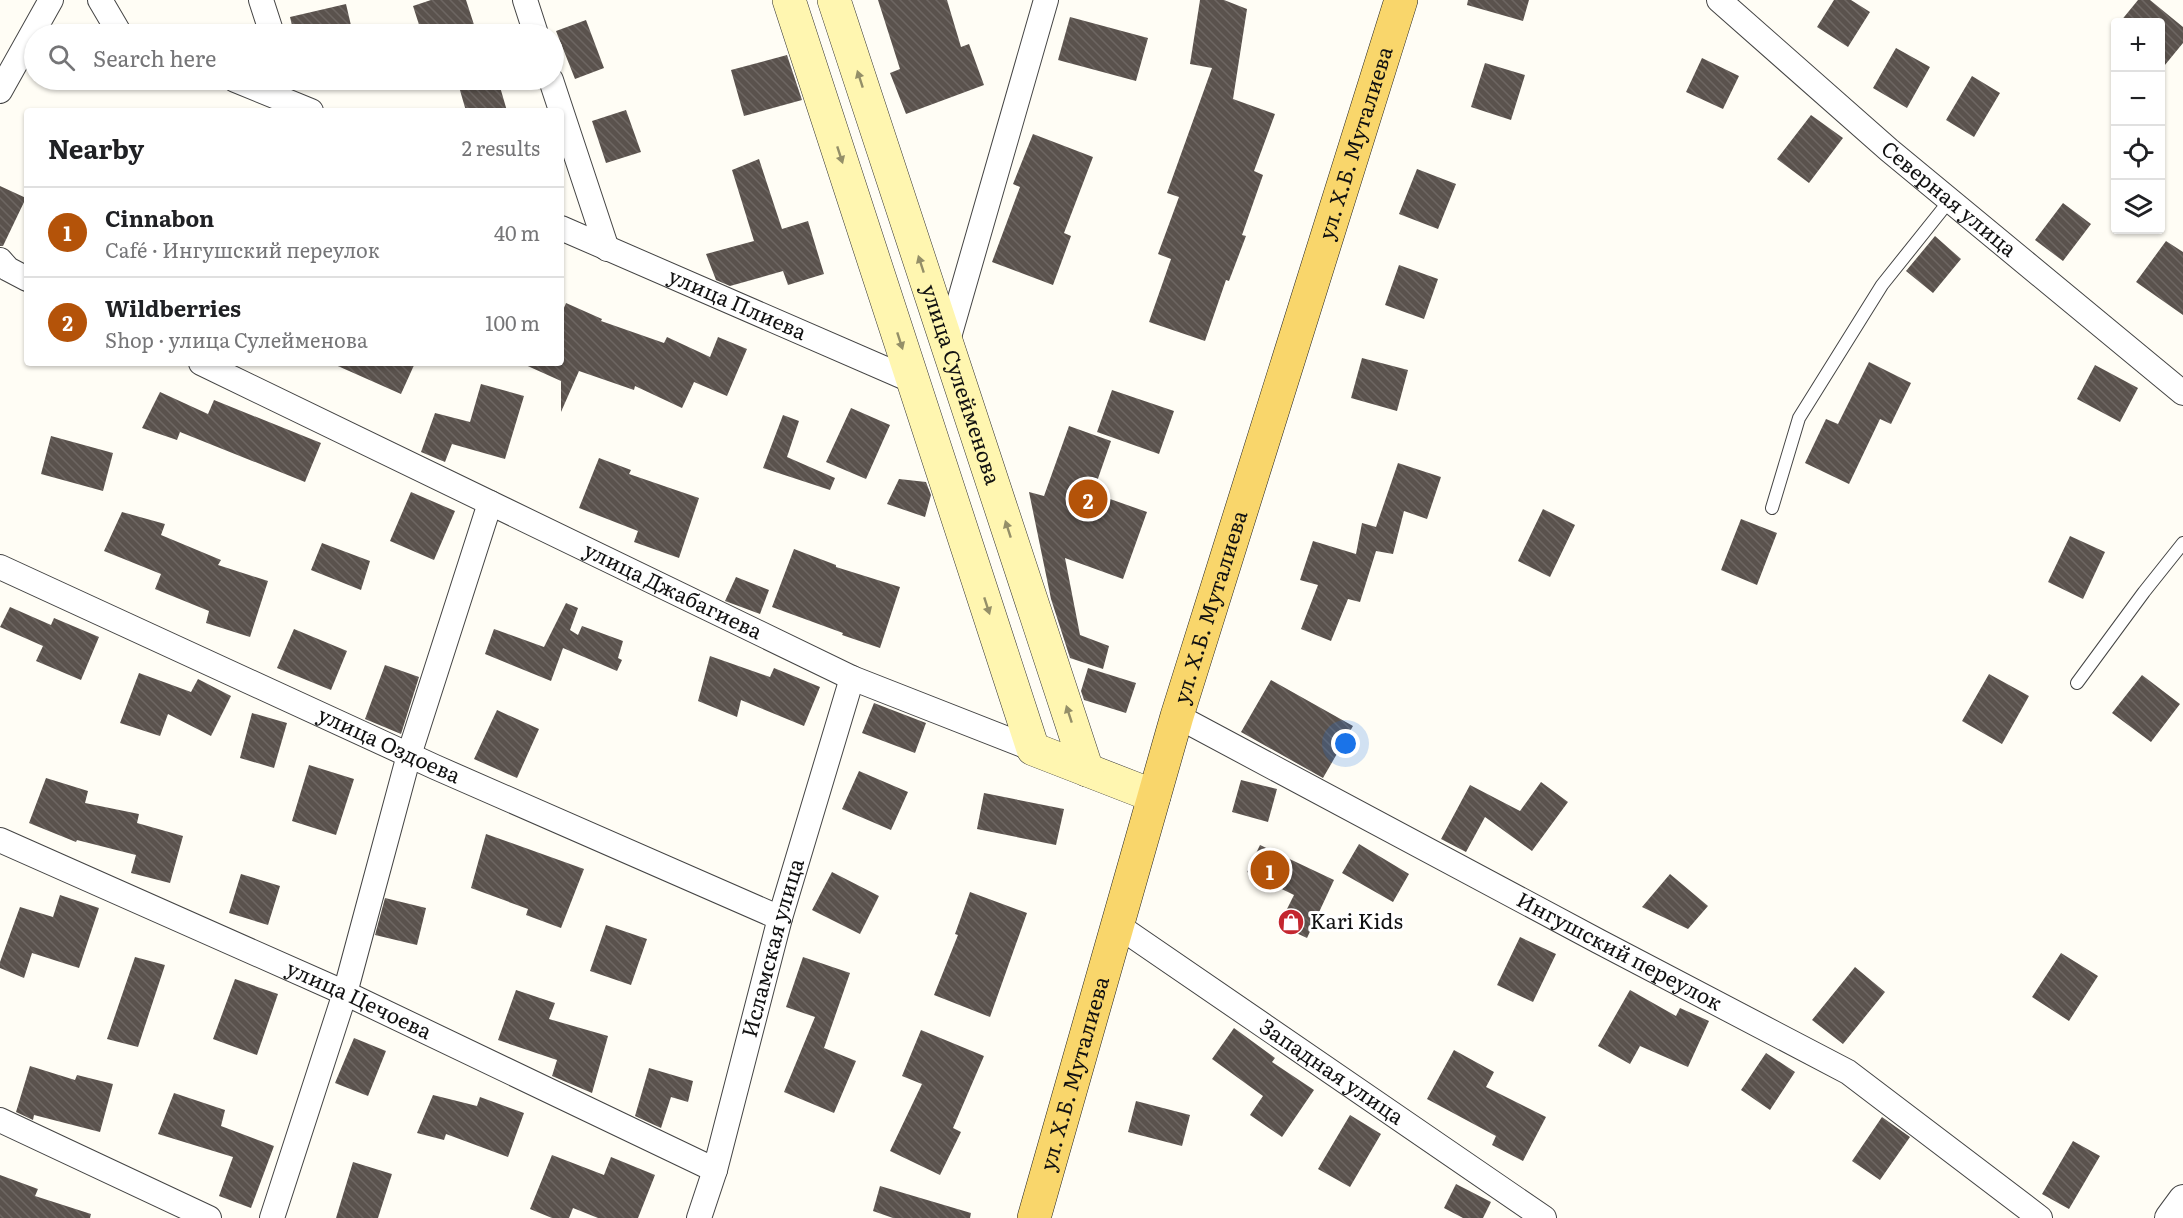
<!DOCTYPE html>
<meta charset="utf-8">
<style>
:root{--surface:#fff;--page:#f2f2f2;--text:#202124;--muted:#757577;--line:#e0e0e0;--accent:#b45309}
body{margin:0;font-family:Literata,serif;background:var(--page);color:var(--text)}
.controls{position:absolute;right:18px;top:18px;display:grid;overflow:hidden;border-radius:6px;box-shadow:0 2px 4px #0004}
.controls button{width:54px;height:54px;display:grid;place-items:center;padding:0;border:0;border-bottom:2px solid var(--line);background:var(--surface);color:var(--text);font:30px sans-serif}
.you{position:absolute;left:1346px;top:744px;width:21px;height:21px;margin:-15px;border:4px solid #fff;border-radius:50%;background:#1a73e8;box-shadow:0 0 0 9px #1a73e833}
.badge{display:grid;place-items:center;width:39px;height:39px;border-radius:50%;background:var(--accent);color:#fff;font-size:20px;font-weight:700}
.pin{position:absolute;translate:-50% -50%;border:3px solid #fff;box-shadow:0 2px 6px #0006}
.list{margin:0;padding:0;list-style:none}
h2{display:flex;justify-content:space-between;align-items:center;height:78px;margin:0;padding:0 24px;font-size:26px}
h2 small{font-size:20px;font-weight:400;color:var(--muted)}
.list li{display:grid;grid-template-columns:39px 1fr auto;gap:18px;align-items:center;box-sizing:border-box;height:90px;padding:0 24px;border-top:2px solid var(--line)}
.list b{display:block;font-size:22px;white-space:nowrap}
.list p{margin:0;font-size:20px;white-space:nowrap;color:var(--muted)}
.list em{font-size:20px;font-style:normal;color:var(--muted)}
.icon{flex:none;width:33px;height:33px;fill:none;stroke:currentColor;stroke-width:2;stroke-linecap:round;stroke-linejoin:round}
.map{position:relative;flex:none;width:2183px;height:1218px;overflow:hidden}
.search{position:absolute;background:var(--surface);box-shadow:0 2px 4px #0004;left:24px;top:24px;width:540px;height:66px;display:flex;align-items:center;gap:15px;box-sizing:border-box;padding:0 21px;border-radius:33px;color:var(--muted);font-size:22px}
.panel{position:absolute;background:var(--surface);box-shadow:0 2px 4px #0004;left:24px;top:108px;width:540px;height:258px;border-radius:6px}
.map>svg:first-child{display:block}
.building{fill:url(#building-back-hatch)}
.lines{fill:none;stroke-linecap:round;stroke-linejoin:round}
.service-casing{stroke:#444;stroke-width:14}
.minor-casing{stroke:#444;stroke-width:26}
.tertiary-casing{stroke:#444;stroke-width:30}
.secondary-casing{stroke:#333;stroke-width:34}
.primary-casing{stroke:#222;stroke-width:34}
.service{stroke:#fff;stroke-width:12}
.minor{stroke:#fff;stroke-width:24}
.tertiary{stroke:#fff;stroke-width:28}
.secondary{stroke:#fff6b0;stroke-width:33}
.primary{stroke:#f9d66b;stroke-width:33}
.oneway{fill:#948f68}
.labels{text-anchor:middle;stroke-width:6;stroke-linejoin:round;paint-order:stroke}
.street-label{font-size:21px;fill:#111;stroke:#fff}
.poi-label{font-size:21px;fill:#111;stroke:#fff;text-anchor:start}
</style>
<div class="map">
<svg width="2183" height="1218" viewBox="0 0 2183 1218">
<defs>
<pattern id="building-back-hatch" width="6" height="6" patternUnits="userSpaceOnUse" patternTransform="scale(1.5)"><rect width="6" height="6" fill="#5a524d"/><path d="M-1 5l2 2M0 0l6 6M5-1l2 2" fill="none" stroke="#6d6662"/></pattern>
</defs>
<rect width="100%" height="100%" fill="#fffdf5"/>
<!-- building -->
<path class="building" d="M 431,0 L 466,0 L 477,34 L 422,34 L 413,6 Z
M 878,0 L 947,0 L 961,47 L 969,44 L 984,85 L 906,114 L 890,73 L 900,69 Z
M 1200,0 L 1224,0 L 1247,9 L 1233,99 L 1275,114 L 1254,171 L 1263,175 L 1242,235 L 1246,236 L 1229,281 L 1226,280 L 1205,341 L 1149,322 L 1171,259 L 1158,254 L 1179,197 L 1167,193 L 1212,68 L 1190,64 Z
M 1468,0 L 1529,0 L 1523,21 L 1467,5 Z
M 1834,0 L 1851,0 L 1870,12 L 1848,47 L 1817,27 Z
M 2138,0 L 2150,0 L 2183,27 L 2183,43 L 2160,71 L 2160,22 L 2120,22 Z
M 346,4 L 353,34 L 294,34 L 290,17 Z
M 1070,17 L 1148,38 L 1136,81 L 1058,60 Z
M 586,20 L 604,68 L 575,79 L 556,31 Z
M 1896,48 L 1930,67 L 1907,108 L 1873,88 Z
M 787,55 L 802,100 L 744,116 L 731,70 Z
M 1702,58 L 1739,76 L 1723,109 L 1686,92 Z
M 1485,63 L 1525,75 L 1511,120 L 1471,107 Z
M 1972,76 L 2000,93 L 1974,137 L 1946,120 Z
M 457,80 L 498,80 L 507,111 L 466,111 Z
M 626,110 L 641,152 L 606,163 L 592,121 Z
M 1811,115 L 1843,138 L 1809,183 L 1777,159 Z
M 1033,134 L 1093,157 L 1064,233 L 1071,236 L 1053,285 L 992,262 L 1020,187 L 1013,184 Z
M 759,159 L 782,229 L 808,221 L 824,274 L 788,285 L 783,271 L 730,286 L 716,280 L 706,254 L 754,241 L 732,170 Z
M 1417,169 L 1456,184 L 1438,229 L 1399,214 Z
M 0,186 L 26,198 L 3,246 L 0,246 Z
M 2063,203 L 2091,224 L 2063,261 L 2035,240 Z
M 1935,236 L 1961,259 L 1933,293 L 1906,271 Z
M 2166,241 L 2183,252 L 2183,315 L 2136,282 Z
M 1399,265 L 1438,279 L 1424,319 L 1385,305 Z
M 566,303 L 602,319 L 601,321 L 664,343 L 667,337 L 710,357 L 718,337 L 747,349 L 727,396 L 694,382 L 682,408 L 635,386 L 634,390 L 579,371 L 561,412 L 561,381 L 521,363 L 561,363 L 561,315 Z
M 1362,358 L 1408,370 L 1397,411 L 1351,398 Z
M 1869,362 L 1911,383 L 1891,424 L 1880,419 L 1849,484 L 1805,463 L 1826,419 L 1838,424 Z
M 331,363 L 415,363 L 401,394 Z
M 2095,365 L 2138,388 L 2120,422 L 2077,399 Z
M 481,384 L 524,396 L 505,459 L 452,444 L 445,462 L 421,452 L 435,413 L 470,422 Z
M 1112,390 L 1174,411 L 1159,454 L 1097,432 Z
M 160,392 L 208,414 L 214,400 L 321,443 L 305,482 L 180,432 L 177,440 L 142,428 Z
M 851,408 L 890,425 L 866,479 L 826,462 Z
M 783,415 L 799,421 L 787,457 L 835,478 L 830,490 L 763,468 Z
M 1069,426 L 1111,441 L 1093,493 L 1147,512 L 1123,579 L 1065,558 L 1080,635 L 1109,646 L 1103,669 L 1070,658 L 1051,599 L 1029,492 L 1044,496 Z
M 51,436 L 113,453 L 103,491 L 41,474 Z
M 599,458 L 631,470 L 629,474 L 699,498 L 679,558 L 634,542 L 638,531 L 579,508 Z
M 1398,463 L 1441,477 L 1427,519 L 1404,511 L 1393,554 L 1376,551 L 1360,602 L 1348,599 L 1331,641 L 1301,629 L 1318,585 L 1300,580 L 1313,541 L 1356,554 L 1362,523 L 1376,527 Z
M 899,479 L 926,482 L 931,495 L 925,517 L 887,504 Z
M 411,492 L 455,511 L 434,560 L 390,541 Z
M 1543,509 L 1575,525 L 1550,577 L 1518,561 Z
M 122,512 L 165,524 L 161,535 L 221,560 L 218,565 L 268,581 L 250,637 L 206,623 L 209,611 L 155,589 L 161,574 L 104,551 Z
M 1741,519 L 1777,533 L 1757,585 L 1721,570 Z
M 2070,536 L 2105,552 L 2083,599 L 2048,582 Z
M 322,543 L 370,561 L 361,590 L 311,570 Z
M 794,549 L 836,565 L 836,567 L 900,587 L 880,648 L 842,635 L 843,633 L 772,607 Z
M 736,577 L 769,590 L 760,614 L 725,601 Z
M 566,603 L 578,608 L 570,630 L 578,635 L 582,626 L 623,641 L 618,658 L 622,660 L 617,671 L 563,648 L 551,681 L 485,654 L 494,629 L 544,647 Z
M 10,607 L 51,625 L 54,618 L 99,637 L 81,680 L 36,661 L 43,646 L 0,627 Z
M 294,629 L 347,651 L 331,690 L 277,668 Z
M 710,656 L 770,677 L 774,668 L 820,687 L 804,726 L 741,700 L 737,717 L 698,701 Z
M 385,665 L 419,677 L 401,734 L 365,719 Z
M 1088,668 L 1136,683 L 1126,713 L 1084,700 L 1081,691 Z
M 139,673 L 191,692 L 198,679 L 231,696 L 211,736 L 168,714 L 160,736 L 120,723 Z
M 1989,674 L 2029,696 L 2002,744 L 1962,721 Z
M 2142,675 L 2180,704 L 2151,742 L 2112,713 Z
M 1271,680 L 1353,726 L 1323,778 L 1241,732 Z
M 874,703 L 926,723 L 915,753 L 862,733 Z
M 497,710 L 539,729 L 517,778 L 474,759 Z
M 252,713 L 287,723 L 274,768 L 240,758 Z
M 309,765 L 354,779 L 336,835 L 292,821 Z
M 859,771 L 908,792 L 891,830 L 842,809 Z
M 46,778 L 88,791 L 85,803 L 139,814 L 137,823 L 183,836 L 170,883 L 131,873 L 136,855 L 77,840 L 76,842 L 29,823 Z
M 1241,780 L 1277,789 L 1268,822 L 1232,812 Z
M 1541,782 L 1568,802 L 1532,851 L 1485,817 L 1466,852 L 1441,839 L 1470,785 L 1520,811 Z
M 984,793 L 1064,809 L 1056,845 L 977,829 Z
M 486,834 L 584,869 L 561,928 L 526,915 L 528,909 L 471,888 Z
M 1359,844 L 1409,874 L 1393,902 L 1342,873 Z
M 1260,845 L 1334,880 L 1307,938 L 1279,925 L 1294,895 L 1247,872 Z
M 832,872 L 879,896 L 860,934 L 812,910 Z
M 241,874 L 280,886 L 268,925 L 229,913 Z
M 1670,874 L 1708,906 L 1688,929 L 1642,907 Z
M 970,892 L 1027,913 L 990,1017 L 934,995 L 958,935 L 955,934 Z
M 60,895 L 99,908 L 79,968 L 32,953 L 24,978 L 0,968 L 0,962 L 20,907 L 53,917 Z
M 385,898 L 426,908 L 417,945 L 375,935 Z
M 606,925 L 647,939 L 631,985 L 590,971 Z
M 1520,937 L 1556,954 L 1533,1002 L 1497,985 Z
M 2061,953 L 2098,976 L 2069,1021 L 2032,997 Z
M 135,957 L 165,965 L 138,1047 L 107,1039 Z
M 803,957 L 850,973 L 824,1048 L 856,1061 L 834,1113 L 784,1092 L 815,1017 L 786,1007 Z
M 1855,967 L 1885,992 L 1843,1044 L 1812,1020 Z
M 235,979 L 278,994 L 257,1055 L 213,1039 Z
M 516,990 L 555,1003 L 549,1019 L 608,1036 L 592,1093 L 552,1076 L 557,1060 L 498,1040 Z
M 1630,990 L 1676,1016 L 1680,1008 L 1709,1021 L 1688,1067 L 1640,1046 L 1630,1064 L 1598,1046 Z
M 1234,1028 L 1275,1058 L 1272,1062 L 1314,1090 L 1282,1137 L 1250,1115 L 1263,1096 L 1212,1059 Z
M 921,1030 L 984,1056 L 953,1128 L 961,1132 L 940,1175 L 890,1151 L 922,1084 L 902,1076 Z
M 354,1038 L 386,1051 L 368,1096 L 335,1083 Z
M 1454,1050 L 1494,1072 L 1486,1087 L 1546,1117 L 1523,1161 L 1492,1145 L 1496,1136 L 1427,1099 Z
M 1766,1053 L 1795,1072 L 1770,1110 L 1741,1090 Z
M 30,1066 L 75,1080 L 77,1075 L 113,1084 L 100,1132 L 34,1115 L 33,1120 L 16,1112 Z
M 649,1068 L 693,1081 L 688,1102 L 671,1097 L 661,1128 L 635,1116 Z
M 174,1093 L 225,1110 L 221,1126 L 274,1146 L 251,1208 L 219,1196 L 233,1157 L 158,1134 Z
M 433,1095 L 477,1106 L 480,1097 L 524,1113 L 508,1157 L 446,1134 L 444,1140 L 417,1133 Z
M 1136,1101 L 1190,1115 L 1182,1146 L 1128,1132 Z
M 1350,1115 L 1381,1134 L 1350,1187 L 1318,1169 Z
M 1882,1117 L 1910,1137 L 1880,1180 L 1852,1161 Z
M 2073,1141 L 2100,1156 L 2069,1209 L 2042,1194 Z
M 552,1155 L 604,1175 L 611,1157 L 655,1175 L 638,1218 L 598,1218 L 573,1208 L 569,1218 L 552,1218 L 530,1209 Z
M 353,1162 L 392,1174 L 378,1218 L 336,1218 Z
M 0,1175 L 38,1189 L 35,1196 L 91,1214 L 90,1218 L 0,1218 Z
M 1456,1184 L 1491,1202 L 1483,1218 L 1463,1218 L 1444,1208 Z
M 880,1186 L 971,1213 L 970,1218 L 893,1218 L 873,1211 Z"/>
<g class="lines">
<defs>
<path id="service" d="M 1772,508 L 1799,418 L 1882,285 L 1950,200
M 2077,683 L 2144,592 L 2183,543"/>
<g id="minor">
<path d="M 100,0 L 120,34"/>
<path d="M 261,0 L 272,34"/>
<path d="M 525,0 L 536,34"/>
<path id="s1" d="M 1719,0 L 1889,150 L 2183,393"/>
<path d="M 235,80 L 311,111"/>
<path d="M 551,80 L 607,249"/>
<path d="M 0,91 L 51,0"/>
<path id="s2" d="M 561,228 L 913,381"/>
<path d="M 0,260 L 8,269 L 27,279"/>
<path d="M 947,344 L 1046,0"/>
<path id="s3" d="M 201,363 L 852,678 L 1033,749"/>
<path id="s4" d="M 0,567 L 435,767 L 780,918"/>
<path id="s5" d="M 1177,716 L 1598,941 L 1848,1072 L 2040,1218"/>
<path id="s6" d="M 0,840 L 345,993 L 715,1170"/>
<path id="s7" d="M 1117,925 L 1544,1218"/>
<path d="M 0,1120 L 209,1218"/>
<path d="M 272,1218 L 345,993 L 409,755 L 490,503"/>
<path id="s8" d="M 699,1218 L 715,1170 L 780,918 L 852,678"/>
</g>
<path id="tertiary" d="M 2169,1218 L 2183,1199"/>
<g id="secondary">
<path d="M 789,0 L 1033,749 L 1154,796"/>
<path id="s9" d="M 834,0 L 1087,770"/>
</g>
<g id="primary">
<path id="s10" d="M 1034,1218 L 1177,716 L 1401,0"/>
</g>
</defs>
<!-- service casing -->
<use href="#service" class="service-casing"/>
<!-- minor casing -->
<use href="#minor" class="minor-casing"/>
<!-- tertiary casing -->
<use href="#tertiary" class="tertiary-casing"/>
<!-- secondary casing -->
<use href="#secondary" class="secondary-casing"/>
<!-- primary casing -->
<use href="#primary" class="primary-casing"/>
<!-- service -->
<use href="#service" class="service"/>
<!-- minor -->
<use href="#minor" class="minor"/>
<!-- tertiary -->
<use href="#tertiary" class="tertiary"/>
<!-- secondary -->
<use href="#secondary" class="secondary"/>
<!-- primary -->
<use href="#primary" class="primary"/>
</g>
<!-- one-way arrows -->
<defs><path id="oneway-solid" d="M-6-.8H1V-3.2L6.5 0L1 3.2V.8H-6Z" transform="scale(1.5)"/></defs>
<g class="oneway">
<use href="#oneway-solid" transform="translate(860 79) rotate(-108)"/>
<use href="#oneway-solid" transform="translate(840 155) rotate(72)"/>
<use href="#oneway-solid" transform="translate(921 264) rotate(-108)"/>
<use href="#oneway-solid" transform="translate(900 341) rotate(72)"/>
<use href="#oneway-solid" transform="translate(1008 529) rotate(-108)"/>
<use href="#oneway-solid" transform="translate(987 606) rotate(72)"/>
<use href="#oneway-solid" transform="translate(1069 714) rotate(-108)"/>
</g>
<!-- icons -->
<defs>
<symbol id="shop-disc" viewBox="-11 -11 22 22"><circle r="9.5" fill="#c4262e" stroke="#fff"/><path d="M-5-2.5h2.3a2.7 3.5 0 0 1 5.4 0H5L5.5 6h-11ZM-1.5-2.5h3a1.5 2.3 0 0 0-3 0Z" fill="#fff"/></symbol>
</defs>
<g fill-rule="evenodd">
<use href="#shop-disc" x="1276" y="907" width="30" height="30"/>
</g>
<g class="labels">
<!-- street labels -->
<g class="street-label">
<text dy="7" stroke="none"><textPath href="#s10" startOffset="1122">ул. Х.Б. Муталиева</textPath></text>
<text dy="7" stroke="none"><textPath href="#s1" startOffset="304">Северная улица</textPath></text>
<text dy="7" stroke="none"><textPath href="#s2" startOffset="192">улица Плиева</textPath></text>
<text dy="7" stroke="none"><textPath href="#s9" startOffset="405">улица Сулейменова</textPath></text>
<text dy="7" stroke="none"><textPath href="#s3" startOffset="524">улица Джабагиева</textPath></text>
<text dy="7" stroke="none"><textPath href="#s10" startOffset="636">ул. Х.Б. Муталиева</textPath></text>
<text dy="7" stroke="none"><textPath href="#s4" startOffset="428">улица Оздоева</textPath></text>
<text dy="7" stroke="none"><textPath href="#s8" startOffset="280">Исламская улица</textPath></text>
<text dy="7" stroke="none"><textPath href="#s5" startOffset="501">Ингушский переулок</textPath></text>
<text dy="7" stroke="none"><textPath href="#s6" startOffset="393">улица Цечоева</textPath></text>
<text dy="7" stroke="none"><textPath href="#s7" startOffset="260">Западная улица</textPath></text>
<text dy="7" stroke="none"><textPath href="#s10" startOffset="150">ул. Х.Б. Муталиева</textPath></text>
</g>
<!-- poi labels -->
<g class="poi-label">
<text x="1310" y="929">Kari Kids</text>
</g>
</g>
</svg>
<div class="controls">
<button>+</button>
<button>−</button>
<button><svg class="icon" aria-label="locate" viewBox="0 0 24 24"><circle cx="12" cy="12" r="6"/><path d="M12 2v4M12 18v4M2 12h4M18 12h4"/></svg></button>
<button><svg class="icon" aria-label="layers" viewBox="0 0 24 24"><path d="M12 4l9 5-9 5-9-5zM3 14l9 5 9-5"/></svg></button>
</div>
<div class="you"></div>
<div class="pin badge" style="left:1270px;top:870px">1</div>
<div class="pin badge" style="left:1088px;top:499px">2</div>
<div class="search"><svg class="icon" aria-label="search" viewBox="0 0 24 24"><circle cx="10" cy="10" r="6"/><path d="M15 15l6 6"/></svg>Search here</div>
<section class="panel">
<h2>Nearby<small>2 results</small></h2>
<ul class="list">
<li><span class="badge">1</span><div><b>Cinnabon</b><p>Café · Ингушский переулок</p></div><em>40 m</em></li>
<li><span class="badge">2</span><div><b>Wildberries</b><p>Shop · улица Сулейменова</p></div><em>100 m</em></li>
</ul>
</section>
</div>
